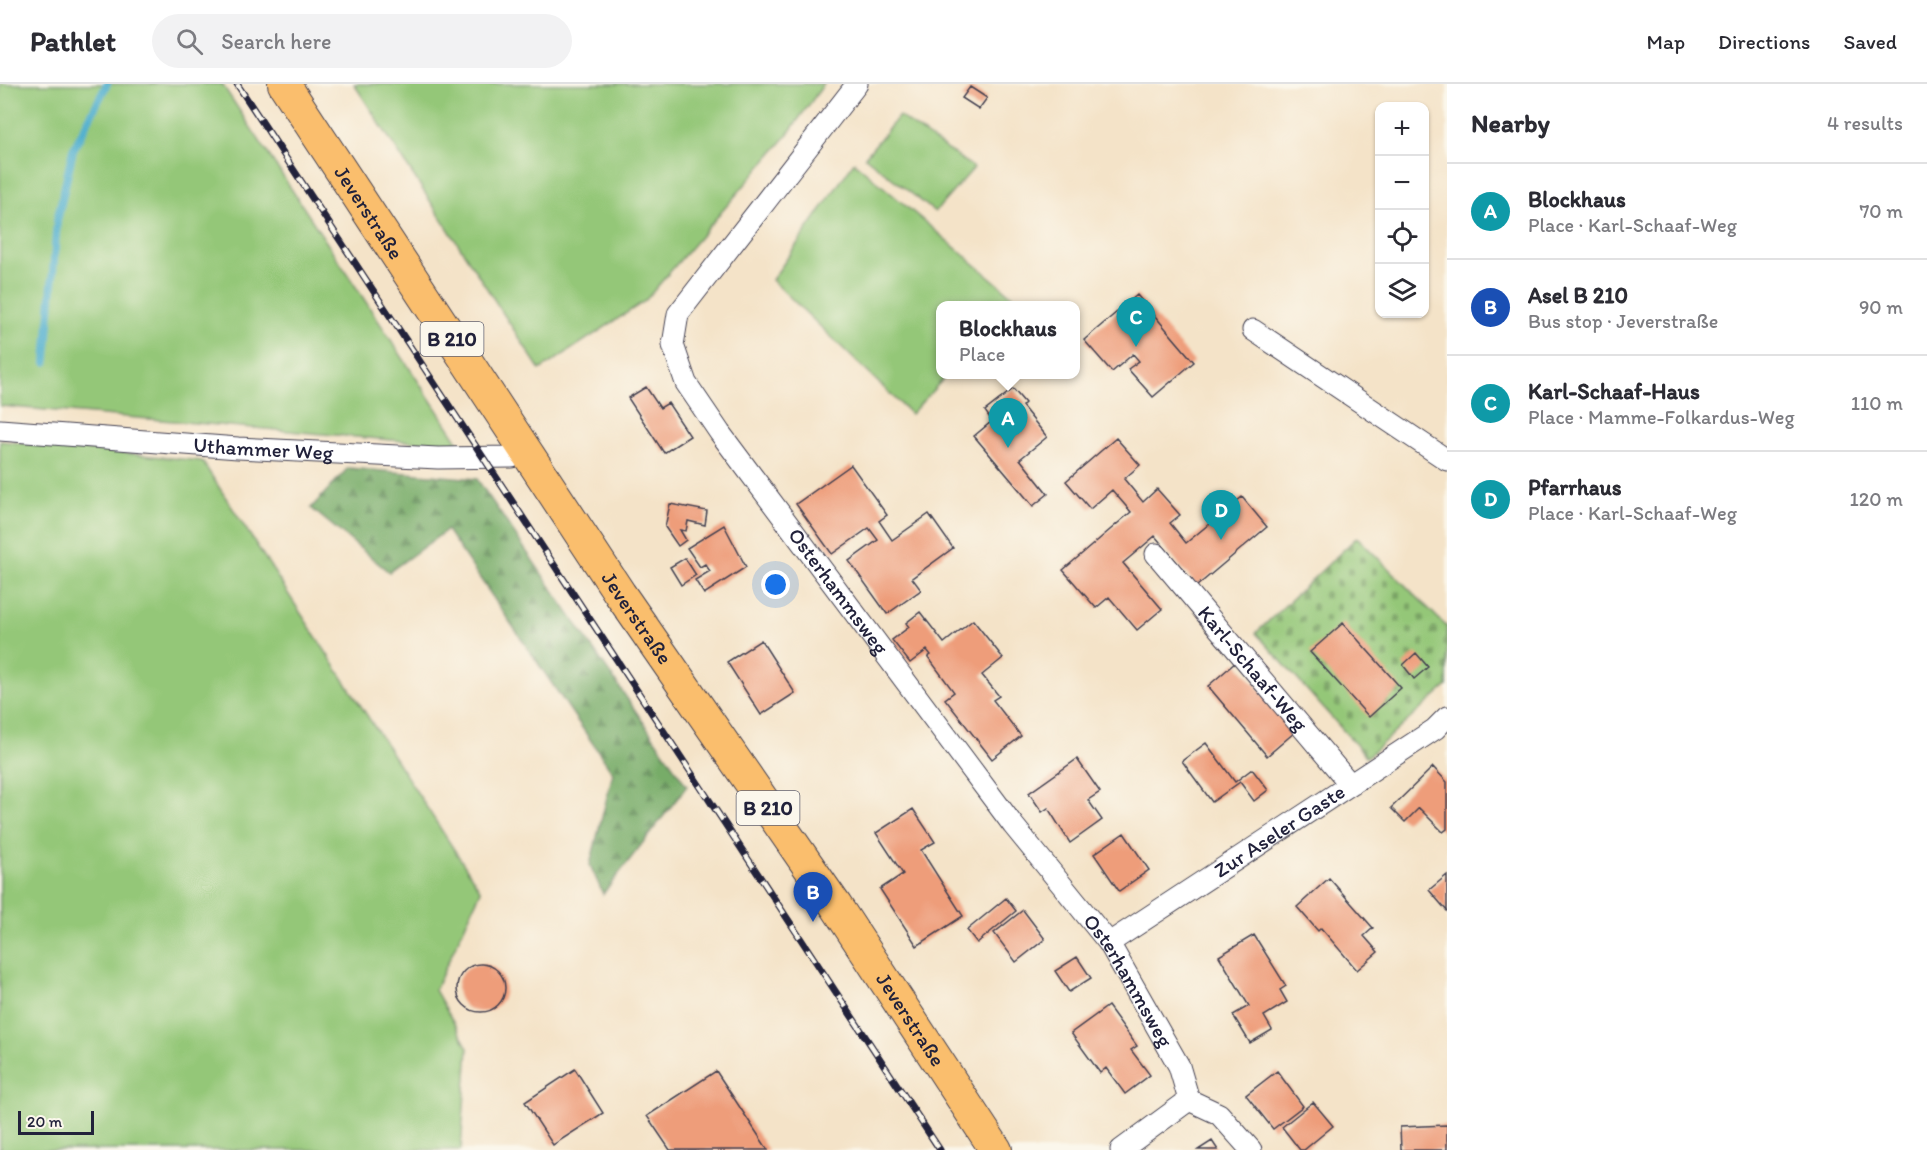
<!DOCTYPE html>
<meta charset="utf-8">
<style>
:root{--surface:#fff;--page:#f2f2f3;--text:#2b2b33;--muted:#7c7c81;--line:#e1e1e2;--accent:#d1495b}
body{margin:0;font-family:Itim,sans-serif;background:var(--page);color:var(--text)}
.controls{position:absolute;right:18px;top:18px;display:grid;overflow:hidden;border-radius:12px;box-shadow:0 2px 4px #0004}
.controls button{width:54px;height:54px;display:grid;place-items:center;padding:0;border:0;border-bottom:2px solid var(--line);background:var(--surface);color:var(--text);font:30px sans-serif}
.scale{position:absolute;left:18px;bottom:15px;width:76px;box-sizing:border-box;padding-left:6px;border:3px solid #22223b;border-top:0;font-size:16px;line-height:21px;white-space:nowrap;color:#22223b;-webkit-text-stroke:4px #fbf7ec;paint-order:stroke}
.you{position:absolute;left:776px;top:501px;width:21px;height:21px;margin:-15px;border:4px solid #fff;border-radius:50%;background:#1a73e8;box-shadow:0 0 0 9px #1a73e833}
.badge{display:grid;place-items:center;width:39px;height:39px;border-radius:50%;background:var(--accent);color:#fff;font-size:20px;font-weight:700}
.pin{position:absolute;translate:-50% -50px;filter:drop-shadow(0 2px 3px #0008)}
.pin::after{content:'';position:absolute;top:32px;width:21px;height:18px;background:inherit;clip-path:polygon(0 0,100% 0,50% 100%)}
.popup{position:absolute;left:936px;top:217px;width:144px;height:78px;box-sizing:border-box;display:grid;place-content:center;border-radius:12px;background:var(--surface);filter:drop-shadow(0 2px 4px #0005);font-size:20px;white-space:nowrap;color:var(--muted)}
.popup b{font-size:22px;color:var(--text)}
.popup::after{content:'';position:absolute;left:50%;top:100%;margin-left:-12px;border:12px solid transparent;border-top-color:var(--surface)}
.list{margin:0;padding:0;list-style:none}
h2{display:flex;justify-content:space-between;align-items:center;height:78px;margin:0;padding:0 24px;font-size:26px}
h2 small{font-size:20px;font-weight:400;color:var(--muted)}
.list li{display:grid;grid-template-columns:39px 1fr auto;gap:18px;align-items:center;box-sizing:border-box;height:96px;padding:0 24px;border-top:2px solid var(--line)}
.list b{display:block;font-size:22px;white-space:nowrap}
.list p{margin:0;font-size:20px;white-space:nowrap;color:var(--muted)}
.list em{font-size:20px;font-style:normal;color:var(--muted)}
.icon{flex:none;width:33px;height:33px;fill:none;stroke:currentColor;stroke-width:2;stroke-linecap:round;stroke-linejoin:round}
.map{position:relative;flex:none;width:1447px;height:1066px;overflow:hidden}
header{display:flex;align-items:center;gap:36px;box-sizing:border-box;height:84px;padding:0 30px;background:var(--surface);border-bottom:2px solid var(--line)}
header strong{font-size:28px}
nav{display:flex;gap:33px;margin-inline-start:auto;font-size:21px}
.search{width:420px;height:54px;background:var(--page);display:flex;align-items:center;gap:15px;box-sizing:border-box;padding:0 21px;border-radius:33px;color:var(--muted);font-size:22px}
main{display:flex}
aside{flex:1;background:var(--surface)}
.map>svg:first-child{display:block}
.grass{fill:#94c778;stroke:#5b745a;stroke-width:1.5}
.forest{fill:url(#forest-firs);stroke:#4c6752;stroke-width:1.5}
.cemetery{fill:url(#cemetery-stones);stroke:#5b745a;stroke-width:1.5}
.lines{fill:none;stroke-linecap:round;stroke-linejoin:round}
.stream{stroke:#4fafce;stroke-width:8}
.building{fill:#ee9d7a}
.street-casing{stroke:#423f50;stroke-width:23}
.primary-casing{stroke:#423f50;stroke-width:34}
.street{stroke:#fff;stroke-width:21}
.primary{stroke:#fabe6d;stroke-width:32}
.rail-casing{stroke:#22223b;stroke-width:7}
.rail{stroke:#fbf7ec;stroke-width:4.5;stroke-dasharray:14;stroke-linecap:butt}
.labels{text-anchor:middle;stroke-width:6;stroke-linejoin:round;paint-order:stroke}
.shield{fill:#fbf7ec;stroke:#636270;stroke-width:1.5}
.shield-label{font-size:20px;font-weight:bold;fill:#22223b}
.street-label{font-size:21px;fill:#22223b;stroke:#fbf7ec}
</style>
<header>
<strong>Pathlet</strong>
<div class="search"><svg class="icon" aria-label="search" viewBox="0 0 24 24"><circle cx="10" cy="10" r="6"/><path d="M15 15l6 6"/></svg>Search here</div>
<nav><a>Map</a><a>Directions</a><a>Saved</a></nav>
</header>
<main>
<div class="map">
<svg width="1447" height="1066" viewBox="0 0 1447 1066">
<defs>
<pattern id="forest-firs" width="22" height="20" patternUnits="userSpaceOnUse" patternTransform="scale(1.5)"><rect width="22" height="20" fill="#77ac68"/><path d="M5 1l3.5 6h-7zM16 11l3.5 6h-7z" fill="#618c57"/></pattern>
<pattern id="cemetery-stones" width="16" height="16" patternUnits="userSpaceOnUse" patternTransform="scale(1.5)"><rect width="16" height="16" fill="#94c778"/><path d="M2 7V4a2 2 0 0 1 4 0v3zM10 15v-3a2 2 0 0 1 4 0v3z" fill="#78a164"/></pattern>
</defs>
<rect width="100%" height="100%" fill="#fbf7ec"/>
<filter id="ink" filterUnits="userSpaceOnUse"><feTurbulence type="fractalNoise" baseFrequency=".0167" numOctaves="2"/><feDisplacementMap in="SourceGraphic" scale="12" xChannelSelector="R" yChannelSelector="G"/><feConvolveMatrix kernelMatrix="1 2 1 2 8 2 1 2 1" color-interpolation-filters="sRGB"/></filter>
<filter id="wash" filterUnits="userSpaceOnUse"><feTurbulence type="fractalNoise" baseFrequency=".008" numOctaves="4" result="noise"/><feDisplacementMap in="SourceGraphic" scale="24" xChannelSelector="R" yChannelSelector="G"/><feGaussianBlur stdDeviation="1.35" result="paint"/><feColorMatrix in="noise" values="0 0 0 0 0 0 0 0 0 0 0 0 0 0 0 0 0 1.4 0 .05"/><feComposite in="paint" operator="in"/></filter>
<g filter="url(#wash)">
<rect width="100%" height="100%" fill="#f4e3c8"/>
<!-- grass -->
<path class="grass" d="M 0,0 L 222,0 L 461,362 L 0,322 Z
M 354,0 L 824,0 L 785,54 L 645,217 L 540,286 Z
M 899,32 L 974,84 L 935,128 L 865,73 Z
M 854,78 L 1017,216 L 1012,221 L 940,222 L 940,290 L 947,291 L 911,330 L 772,196 Z
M 0,357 L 202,377 L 481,807 L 435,906 L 468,964 L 461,1066 L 0,1066 Z"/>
<!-- forest -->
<path class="forest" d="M 348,384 L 477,395 L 687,702 L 603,810 L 590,781 L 613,689 L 447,446 L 389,488 L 311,424 Z"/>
<!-- cemetery -->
<path class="cemetery" d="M 1357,453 L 1447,543 L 1447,602 L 1367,673 L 1256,549 Z"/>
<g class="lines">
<!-- stream -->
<path class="stream" d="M 46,278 L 57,137 L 73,66 L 107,0"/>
</g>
<g id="blocks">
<!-- building -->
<path class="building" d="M 970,3 L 987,14 L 979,25 L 962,14 Z
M 1137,211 L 1194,278 L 1153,313 L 1128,285 L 1139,277 L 1133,270 L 1112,288 L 1084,256 Z
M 646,303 L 660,324 L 668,319 L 690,352 L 664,369 L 628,314 Z
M 1013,305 L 1025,319 L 1022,322 L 1047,353 L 1020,375 L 1048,410 L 1033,422 L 974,352 L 992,337 L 985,327 Z
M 1116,354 L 1140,381 L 1124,395 L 1143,418 L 1157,405 L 1180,431 L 1170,439 L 1186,459 L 1242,413 L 1267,443 L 1197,502 L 1155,452 L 1123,479 L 1162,525 L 1137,546 L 1109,513 L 1096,524 L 1063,486 L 1131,428 L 1112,406 L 1090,425 L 1066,397 Z
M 851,381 L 887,431 L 879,437 L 892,456 L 929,430 L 953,464 L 912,494 L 921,506 L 887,530 L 849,477 L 878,456 L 869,444 L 832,470 L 796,420 Z
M 670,420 L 707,427 L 705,441 L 688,437 L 686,447 L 680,446 L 686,456 L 678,462 L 665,443 Z
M 724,441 L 746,483 L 704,510 L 695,496 L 710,487 L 705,480 L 700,483 L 687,464 Z
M 685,474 L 696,491 L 681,501 L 670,483 Z
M 920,528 L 944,559 L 973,536 L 1003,574 L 982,591 L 999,612 L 993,616 L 1021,652 L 992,675 L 945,615 L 954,608 L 928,573 L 931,571 L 927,566 L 910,579 L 892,556 L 909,543 L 906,539 Z
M 1343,539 L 1401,604 L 1369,633 L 1310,568 Z
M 761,556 L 795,609 L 761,631 L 727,578 Z
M 1416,569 L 1428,583 L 1414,595 L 1403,581 Z
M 1236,578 L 1295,648 L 1267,672 L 1208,602 Z
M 1206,659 L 1235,698 L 1252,685 L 1268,706 L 1254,717 L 1240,698 L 1212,718 L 1182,677 Z
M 1077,675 L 1100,708 L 1088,716 L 1102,736 L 1070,759 L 1048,724 L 1042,728 L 1029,709 Z
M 1433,683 L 1447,698 L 1447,745 L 1443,748 L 1419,724 L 1405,738 L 1391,724 Z
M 913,725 L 935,758 L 921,766 L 963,832 L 917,862 L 880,805 L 903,790 L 876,749 Z
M 1124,749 L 1149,786 L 1119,807 L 1094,770 Z
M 1447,791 L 1447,827 L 1429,806 Z
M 1329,794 L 1373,844 L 1364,852 L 1378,868 L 1357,886 L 1321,844 L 1318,847 L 1297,823 Z
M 1006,814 L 1016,827 L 977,859 L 967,846 Z
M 1023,826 L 1045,855 L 1016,878 L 994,849 Z
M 1254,851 L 1286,902 L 1280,906 L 1287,918 L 1264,932 L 1272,946 L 1250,959 L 1233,931 L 1249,922 L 1219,872 Z
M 1077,873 L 1091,894 L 1069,908 L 1055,887 Z
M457 904a24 24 0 1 1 48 0a24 24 0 1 1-48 0Z
M 1108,922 L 1137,962 L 1131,966 L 1150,991 L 1125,1010 L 1106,984 L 1100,989 L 1071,949 Z
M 575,985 L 603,1029 L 553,1061 L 525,1018 Z
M 716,987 L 768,1066 L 670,1066 L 647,1032 Z
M 1277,987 L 1303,1022 L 1273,1045 L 1246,1011 Z
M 1313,1018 L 1333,1042 L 1304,1066 L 1300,1066 L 1282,1043 Z
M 1447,1041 L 1447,1066 L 1401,1066 L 1400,1043 Z
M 1212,1057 L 1218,1066 L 1198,1066 Z"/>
</g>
</g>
<g filter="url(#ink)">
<use href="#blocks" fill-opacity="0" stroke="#423f50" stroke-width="1.5"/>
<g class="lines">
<defs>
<g id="street">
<path id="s1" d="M 857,0 L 678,230 L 673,261 L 686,299 L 720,349 L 1013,741 L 1109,859 L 1179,982 L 1189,1016"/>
<path d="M 1253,246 L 1447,376"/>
<path id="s2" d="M 0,346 L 238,364 L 438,374 L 512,373 L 525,366"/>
<path id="s3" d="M 1156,470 L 1350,700"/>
<path id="s4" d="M 1109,859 L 1435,645 L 1447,633"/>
<path d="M 1189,1016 L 1219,1030 L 1251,1066"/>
<path d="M 1121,1066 L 1189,1016"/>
</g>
<g id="primary">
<path id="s5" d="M 284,0 L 620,510 L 836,822 L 996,1066"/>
</g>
</defs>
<!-- street casing -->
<use href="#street" class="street-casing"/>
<!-- primary casing -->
<use href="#primary" class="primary-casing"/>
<!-- street -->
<use href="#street" class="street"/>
<!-- primary -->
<use href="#primary" class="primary"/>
<defs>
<path id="rail" d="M 237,0 L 940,1066"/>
</defs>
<!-- rail casing -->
<use href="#rail" class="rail-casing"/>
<!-- rail -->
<use href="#rail" class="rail"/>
</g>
</g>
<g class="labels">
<!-- shield labels -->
<g class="shield">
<rect x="420.5" y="238" width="63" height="34" rx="4.5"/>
<rect x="736.5" y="707" width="63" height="34" rx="4.5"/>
</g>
<g class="shield-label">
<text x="452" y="262">B 210</text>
<text x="768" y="731">B 210</text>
</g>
<!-- street labels -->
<g class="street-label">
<text dy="7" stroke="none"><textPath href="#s5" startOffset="154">Jeverstraße</textPath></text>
<text dy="7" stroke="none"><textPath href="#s2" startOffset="264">Uthammer Weg</textPath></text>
<text dy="7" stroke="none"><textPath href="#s1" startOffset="621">Osterhammsweg</textPath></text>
<text dy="7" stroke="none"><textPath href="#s5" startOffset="640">Jeverstraße</textPath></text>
<text dy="7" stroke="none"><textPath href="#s3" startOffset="150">Karl-Schaaf-Weg</textPath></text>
<text dy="7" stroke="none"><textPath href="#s4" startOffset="204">Zur Aseler Gaste</textPath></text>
<text dy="7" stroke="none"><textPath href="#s1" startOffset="1107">Osterhammsweg</textPath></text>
<text dy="7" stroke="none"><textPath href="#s5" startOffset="1126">Jeverstraße</textPath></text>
</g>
</g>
</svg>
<div class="controls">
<button>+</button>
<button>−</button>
<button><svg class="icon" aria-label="locate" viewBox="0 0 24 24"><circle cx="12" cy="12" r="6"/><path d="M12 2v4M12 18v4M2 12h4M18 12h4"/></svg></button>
<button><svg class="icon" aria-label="layers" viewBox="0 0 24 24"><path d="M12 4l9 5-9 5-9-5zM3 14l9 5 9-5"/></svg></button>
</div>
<div class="scale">20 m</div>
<div class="you"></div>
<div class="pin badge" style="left:1008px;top:364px;background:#0f9aa8">A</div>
<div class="popup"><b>Blockhaus</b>Place</div>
<div class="pin badge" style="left:813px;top:838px;background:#1a4fb4">B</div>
<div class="pin badge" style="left:1136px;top:263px;background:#0f9aa8">C</div>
<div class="pin badge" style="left:1221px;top:456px;background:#0f9aa8">D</div>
</div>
<aside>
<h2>Nearby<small>4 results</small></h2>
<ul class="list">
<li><span class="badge" style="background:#0f9aa8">A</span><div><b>Blockhaus</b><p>Place · Karl-Schaaf-Weg</p></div><em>70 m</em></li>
<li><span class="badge" style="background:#1a4fb4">B</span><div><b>Asel B 210</b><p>Bus stop · Jeverstraße</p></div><em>90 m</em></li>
<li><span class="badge" style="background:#0f9aa8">C</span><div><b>Karl-Schaaf-Haus</b><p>Place · Mamme-Folkardus-Weg</p></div><em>110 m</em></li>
<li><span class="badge" style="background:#0f9aa8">D</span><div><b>Pfarrhaus</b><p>Place · Karl-Schaaf-Weg</p></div><em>120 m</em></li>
</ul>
</aside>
</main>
